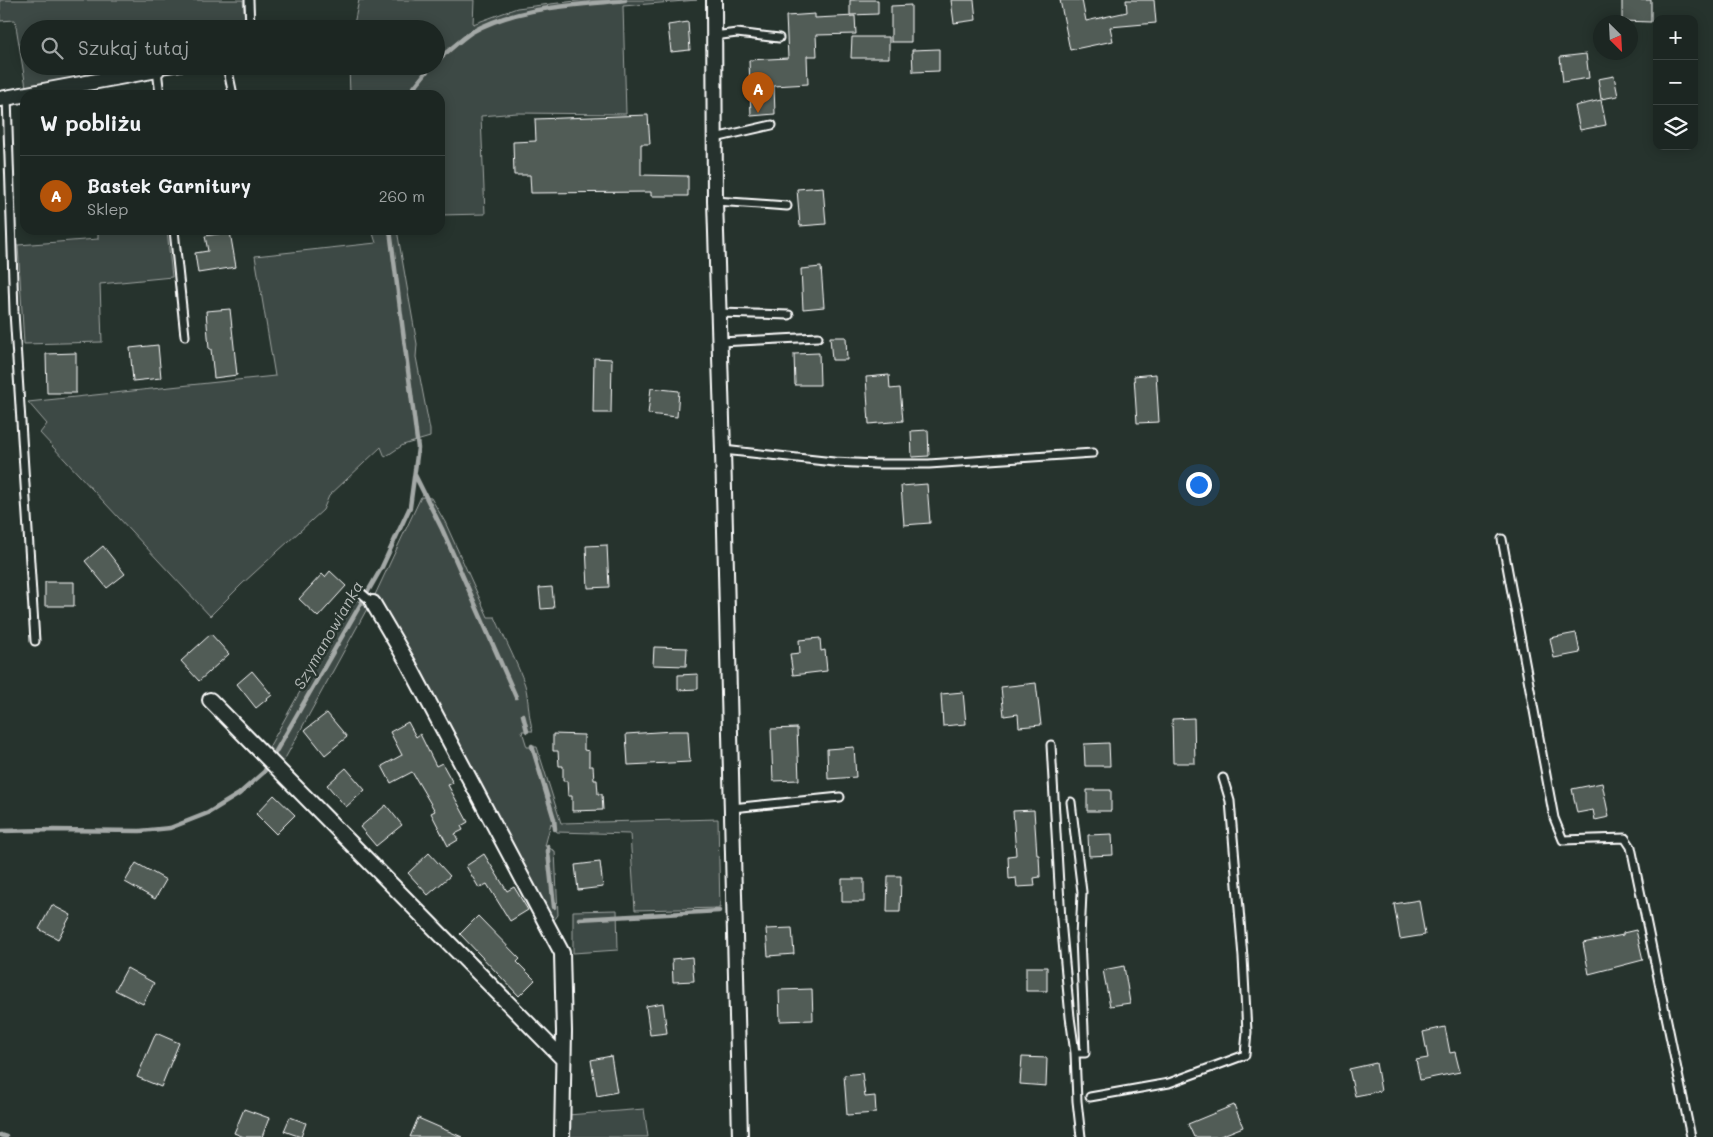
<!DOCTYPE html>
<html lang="pl">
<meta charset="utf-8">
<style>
:root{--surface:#1c2622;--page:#29322f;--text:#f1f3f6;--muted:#a0a5a5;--line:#3a4340;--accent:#b45309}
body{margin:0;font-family:Mali,sans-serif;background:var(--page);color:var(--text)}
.controls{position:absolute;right:15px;top:15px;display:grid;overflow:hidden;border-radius:10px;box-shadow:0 2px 12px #0003}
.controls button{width:45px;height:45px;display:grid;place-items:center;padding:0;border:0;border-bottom:1px solid var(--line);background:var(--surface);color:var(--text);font:25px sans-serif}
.compass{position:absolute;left:1593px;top:15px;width:45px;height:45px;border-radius:50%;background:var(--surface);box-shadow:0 2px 12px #0003;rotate:156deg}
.you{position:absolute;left:1198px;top:484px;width:18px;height:18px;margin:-12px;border:4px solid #fff;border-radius:50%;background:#1a73e8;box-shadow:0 0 0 8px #1a73e833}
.badge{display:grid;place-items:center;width:32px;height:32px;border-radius:50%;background:var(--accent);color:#fff;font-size:16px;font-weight:700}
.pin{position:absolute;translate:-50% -41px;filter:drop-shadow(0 1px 2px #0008)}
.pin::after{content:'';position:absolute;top:26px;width:18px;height:15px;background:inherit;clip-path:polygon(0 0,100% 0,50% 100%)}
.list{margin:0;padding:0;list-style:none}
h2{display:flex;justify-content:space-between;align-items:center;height:65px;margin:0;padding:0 20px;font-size:21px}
h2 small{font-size:16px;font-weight:400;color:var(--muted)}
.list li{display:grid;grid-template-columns:32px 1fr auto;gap:15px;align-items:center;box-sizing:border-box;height:80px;padding:0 20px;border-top:1px solid var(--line)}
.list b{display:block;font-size:19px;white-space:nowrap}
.list p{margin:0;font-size:16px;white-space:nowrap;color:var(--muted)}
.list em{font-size:16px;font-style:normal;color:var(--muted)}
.icon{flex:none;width:28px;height:28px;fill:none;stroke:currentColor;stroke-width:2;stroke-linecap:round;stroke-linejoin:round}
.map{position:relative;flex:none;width:1713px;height:1137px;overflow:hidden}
.search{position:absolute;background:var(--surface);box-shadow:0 2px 12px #0003;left:20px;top:20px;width:425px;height:55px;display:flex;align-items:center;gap:12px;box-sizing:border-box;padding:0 18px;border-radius:28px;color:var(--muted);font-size:19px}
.panel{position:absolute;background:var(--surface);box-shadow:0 2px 12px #0003;left:20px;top:90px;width:425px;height:145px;border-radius:15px}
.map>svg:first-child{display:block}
.green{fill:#3e4944;stroke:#9ea4a2}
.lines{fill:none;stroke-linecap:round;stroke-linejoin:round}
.stream{stroke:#a4a9a7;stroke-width:4.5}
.building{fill:#515c57;stroke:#fff}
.service-casing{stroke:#fff;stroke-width:11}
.minor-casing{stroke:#fff;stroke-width:18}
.service{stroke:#26332d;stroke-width:7}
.minor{stroke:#26332d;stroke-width:14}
.labels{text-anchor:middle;stroke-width:5;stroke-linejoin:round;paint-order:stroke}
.water-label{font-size:16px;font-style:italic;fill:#b3b8b6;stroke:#26332d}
</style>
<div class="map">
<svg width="1713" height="1137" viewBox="0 0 1713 1137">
<rect width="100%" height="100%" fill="#26332d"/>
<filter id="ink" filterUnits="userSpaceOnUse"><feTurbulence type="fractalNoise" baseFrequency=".02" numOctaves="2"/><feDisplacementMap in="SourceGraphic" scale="10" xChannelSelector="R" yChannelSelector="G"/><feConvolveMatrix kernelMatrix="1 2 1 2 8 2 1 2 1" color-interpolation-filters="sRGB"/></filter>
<g filter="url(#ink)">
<!-- green -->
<path class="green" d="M 0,0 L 243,0 L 246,29 L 29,29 L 29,66 L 156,66 L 26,87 L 15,20 L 0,21 Z
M 359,0 L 474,0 L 473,24 L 517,8 L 584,0 L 697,0 L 623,6 L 626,114 L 517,113 L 481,116 L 485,214 L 440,215 L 440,95 L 350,95 L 349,66 L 436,66 L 436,29 L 353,29 Z
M 98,230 L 167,230 L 172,277 L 100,284 L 102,342 L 24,344 L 18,245 L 98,239 Z
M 372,230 L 397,230 L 417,344 L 416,357 L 430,430 L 430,437 L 403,445 L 385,457 L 381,447 L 329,496 L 323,510 L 242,584 L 210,616 L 40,433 L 47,424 L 28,402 L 275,376 L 255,256 L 376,243 Z
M 421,497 L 431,498 L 445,522 L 488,617 L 495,617 C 505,640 517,662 525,685 C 529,700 528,716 533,731 L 522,731 L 527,747 L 537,747 L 561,823 L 718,819 L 720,908 L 635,910 L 630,834 L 557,832 L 551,823 L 545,846 L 555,851 L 558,915 L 554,920 L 550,920 L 391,618 L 374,597 Z
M 351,600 L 357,600 L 368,607 L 282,764 L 268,749 Z
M 617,910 L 618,950 L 573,953 L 573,911 Z
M 644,1109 L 648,1137 L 567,1137 L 568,1115 Z"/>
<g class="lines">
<!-- stream -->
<path class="stream" d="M 436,61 C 448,52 460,40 472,32 C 518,6 574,6 625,0
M 408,95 L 431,66
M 415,475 L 442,529 L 516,697
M 523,715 L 527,731
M 532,746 L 554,819 L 555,829
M 0,831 L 52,830 L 140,831 L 170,828 L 208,813 L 239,794 L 264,772 L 382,567 L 410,507 L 418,448 L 390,230
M 548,846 L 548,852 L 554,907
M 579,919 L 719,911
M 0,1135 L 6,1137"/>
</g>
<!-- building -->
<path class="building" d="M 850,0 L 878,0 L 878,14 L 850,15 Z
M 951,0 L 974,0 L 976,20 L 954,23 Z
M 1060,0 L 1082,0 L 1086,21 L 1127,12 L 1126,0 L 1154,0 L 1156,23 L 1110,27 L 1113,41 L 1070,50 Z
M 1622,0 L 1651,0 L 1651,22 L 1622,21 Z
M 911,5 L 911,42 L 891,42 L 891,6 Z
M 815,14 L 815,18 L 855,16 L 856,34 L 816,35 L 817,56 L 807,56 L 808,84 L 774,86 L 775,114 L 751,116 L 749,60 L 788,58 L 786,16 Z
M 688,22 L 690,50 L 671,52 L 668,25 Z
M 852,37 L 889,37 L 889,58 L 851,58 Z
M 939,49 L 939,71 L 913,72 L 912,50 Z
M 1586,54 L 1589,78 L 1563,82 L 1560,57 Z
M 1614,76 L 1618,96 L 1601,99 L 1598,79 Z
M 1601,100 L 1606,125 L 1580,130 L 1575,106 Z
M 648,115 L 650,144 L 641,144 L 641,175 L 688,176 L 688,196 L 651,196 L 651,192 L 531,193 L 530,175 L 514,175 L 513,142 L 536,141 L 535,119 Z
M 823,187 L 826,224 L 800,226 L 797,189 Z
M 230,232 L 236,267 L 198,273 L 195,253 L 208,251 L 205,236 Z
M 821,267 L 824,307 L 803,309 L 801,269 Z
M 230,309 L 237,375 L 214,378 L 211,349 L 209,349 L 206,311 Z
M 830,337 L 846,337 L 847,360 L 832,360 Z
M 158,345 L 161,378 L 133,381 L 130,348 Z
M 76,353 L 76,393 L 47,393 L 46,354 Z
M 819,353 L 820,385 L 795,385 L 794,354 Z
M 594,358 L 612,359 L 611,413 L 593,413 Z
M 1156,374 L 1159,422 L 1137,423 L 1134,376 Z
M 889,375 L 890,389 L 900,388 L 903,421 L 869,424 L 866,377 Z
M 651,388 L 679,391 L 677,417 L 648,414 Z
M 928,430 L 929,456 L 912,457 L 911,431 Z
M 927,484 L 930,523 L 904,525 L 901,486 Z
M 607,545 L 609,587 L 588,588 L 586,546 Z
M 103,546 L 125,574 L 107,588 L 85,561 Z
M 330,571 L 346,586 L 318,617 L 299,599 L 322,574 L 325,577 Z
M 45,582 L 74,582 L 74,606 L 45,606 Z
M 552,587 L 554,608 L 541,609 L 539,588 Z
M 1576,633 L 1580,653 L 1554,658 L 1550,638 Z
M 211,634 L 229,654 L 199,681 L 181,661 Z
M 820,638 L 821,651 L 825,650 L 827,671 L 793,675 L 790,654 L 800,653 L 799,640 Z
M 654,647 L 687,648 L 686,666 L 653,665 Z
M 252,671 L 272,695 L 256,708 L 237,684 Z
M 698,674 L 698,689 L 678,690 L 678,675 Z
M 1036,683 L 1041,725 L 1019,727 L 1018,714 L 1004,716 L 1001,687 Z
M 963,692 L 966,724 L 943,726 L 941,694 Z
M 327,713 L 347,737 L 325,755 L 305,730 Z
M 1194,718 L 1195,763 L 1173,763 L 1172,719 Z
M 408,722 L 416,737 L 420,734 L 436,766 L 442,763 L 453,783 L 448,785 L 468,822 L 461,826 L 463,830 L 455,834 L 458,840 L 448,846 L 431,813 L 435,811 L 412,772 L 391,783 L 382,766 L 402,755 L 390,732 Z
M 797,728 L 799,780 L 773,781 L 771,729 Z
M 673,731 L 688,731 L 690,762 L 628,765 L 626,734 Z
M 553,734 L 584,735 L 584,750 L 589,751 L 589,766 L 593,766 L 594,780 L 597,780 L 598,794 L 602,794 L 603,810 L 572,811 L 572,796 L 568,796 L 567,781 L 563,781 L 563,766 L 559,766 L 558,751 L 553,751 Z
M 1109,743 L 1110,766 L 1085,766 L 1084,744 Z
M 854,747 L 856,777 L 828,779 L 827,749 Z
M 346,768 L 365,790 L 346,807 L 327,785 Z
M 1602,783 L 1609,817 L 1595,820 L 1593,810 L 1577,813 L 1572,789 Z
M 1087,790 L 1111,790 L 1111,811 L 1087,811 Z
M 274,795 L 295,815 L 276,834 L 256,814 Z
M 386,805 L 402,825 L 376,846 L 360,827 Z
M 1034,810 L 1037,855 L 1039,855 L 1040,877 L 1034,878 L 1035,886 L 1017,887 L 1016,878 L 1009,879 L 1008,856 L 1016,855 L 1013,811 Z
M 1112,834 L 1113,855 L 1089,856 L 1088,835 Z
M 429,853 L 450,876 L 428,895 L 408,873 Z
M 484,854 L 507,891 L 514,887 L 528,910 L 510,921 L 487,884 L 479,888 L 466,866 Z
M 600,862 L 603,887 L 578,890 L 575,865 Z
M 136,863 L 166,880 L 155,899 L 125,882 Z
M 888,876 L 901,876 L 900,912 L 887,912 Z
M 842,879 L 864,879 L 864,902 L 842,902 Z
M 1419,900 L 1425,935 L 1400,939 L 1394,904 Z
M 52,905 L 71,915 L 58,939 L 39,929 Z
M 478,916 L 520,959 L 517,962 L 535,980 L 519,996 L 460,934 Z
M 792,928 L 794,954 L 768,956 L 766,929 Z
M 1636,930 L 1643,960 L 1589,974 L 1583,943 L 1623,935 L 1623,933 Z
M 692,957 L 694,981 L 673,982 L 672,959 Z
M 1124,966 L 1130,1003 L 1110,1006 L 1103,970 Z
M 1026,967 L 1047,967 L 1047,991 L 1026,991 Z
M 127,968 L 154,983 L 143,1004 L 115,990 Z
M 812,989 L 813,1020 L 780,1021 L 779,990 Z
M 663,1003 L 667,1033 L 650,1035 L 646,1006 Z
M 1445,1027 L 1450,1053 L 1455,1052 L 1460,1072 L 1420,1080 L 1416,1060 L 1428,1058 L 1423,1032 Z
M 156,1033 L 179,1043 L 161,1087 L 137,1077 Z
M 611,1056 L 617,1092 L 597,1096 L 591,1060 Z
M 1022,1057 L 1047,1058 L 1046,1086 L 1020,1084 Z
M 1376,1063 L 1381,1091 L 1355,1096 L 1349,1069 Z
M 862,1073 L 865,1097 L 875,1096 L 876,1113 L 847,1115 L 844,1075 Z
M 1234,1105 L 1243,1127 L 1218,1137 L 1194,1137 L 1188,1124 Z
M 244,1109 L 269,1118 L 262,1137 L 244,1137 L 234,1133 Z
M 290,1117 L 306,1123 L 301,1137 L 284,1131 Z
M 418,1118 L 462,1137 L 410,1137 Z"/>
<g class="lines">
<defs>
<path id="service" d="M 249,0 L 250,29
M 714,36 L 737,33 L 779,38
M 227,66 L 233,95
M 160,95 L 157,70 L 183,66
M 7,97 L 14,312 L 35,641
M 715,138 L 772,125
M 715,201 L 787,206
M 174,230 L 185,336
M 719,313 L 789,315
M 720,342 L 818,337
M 723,450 L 834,462 L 876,464 L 929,464 L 1093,453
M 1502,539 L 1554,818 L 1563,840 L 1625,838 L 1631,847 L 1691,1137
M 359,591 L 373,603
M 1051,745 L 1061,920 L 1070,1017 L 1075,1053 L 1077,1101 L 1081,1137
M 1071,802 L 1082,892 L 1080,938 L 1085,1053 L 1075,1053
M 732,808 L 840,797
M 1090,1097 L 1169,1083 L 1245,1055 L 1247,1032 L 1243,957 L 1230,801 L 1223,778"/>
<path id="minor" d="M 714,0 L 715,201 L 723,450 L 740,1137
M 0,99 L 157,70
M 373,603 L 408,663 L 562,953 L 564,1031 L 562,1137
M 210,700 L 563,1059"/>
</defs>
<!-- service casing -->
<use href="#service" class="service-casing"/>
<!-- minor casing -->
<use href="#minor" class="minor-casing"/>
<!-- service -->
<use href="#service" class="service"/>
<!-- minor -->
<use href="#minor" class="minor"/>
</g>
</g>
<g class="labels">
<!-- water labels -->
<g class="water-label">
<text transform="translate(328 635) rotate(-60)" y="6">Szymanowianka</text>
</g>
</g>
</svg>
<div class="controls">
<button>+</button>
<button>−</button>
<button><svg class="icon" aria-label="layers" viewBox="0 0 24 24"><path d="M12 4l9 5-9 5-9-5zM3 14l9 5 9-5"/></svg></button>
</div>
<svg class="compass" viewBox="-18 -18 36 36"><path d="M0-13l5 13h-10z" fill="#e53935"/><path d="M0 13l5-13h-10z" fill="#a0a5a5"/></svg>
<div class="you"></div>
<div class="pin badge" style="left:758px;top:113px">A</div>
<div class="search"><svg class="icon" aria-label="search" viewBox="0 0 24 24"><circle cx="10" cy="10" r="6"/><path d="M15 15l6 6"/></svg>Szukaj tutaj</div>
<section class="panel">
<h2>W pobliżu<small></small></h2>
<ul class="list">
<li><span class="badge">A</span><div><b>Bastek Garnitury</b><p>Sklep</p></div><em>260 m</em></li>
</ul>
</section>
</div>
